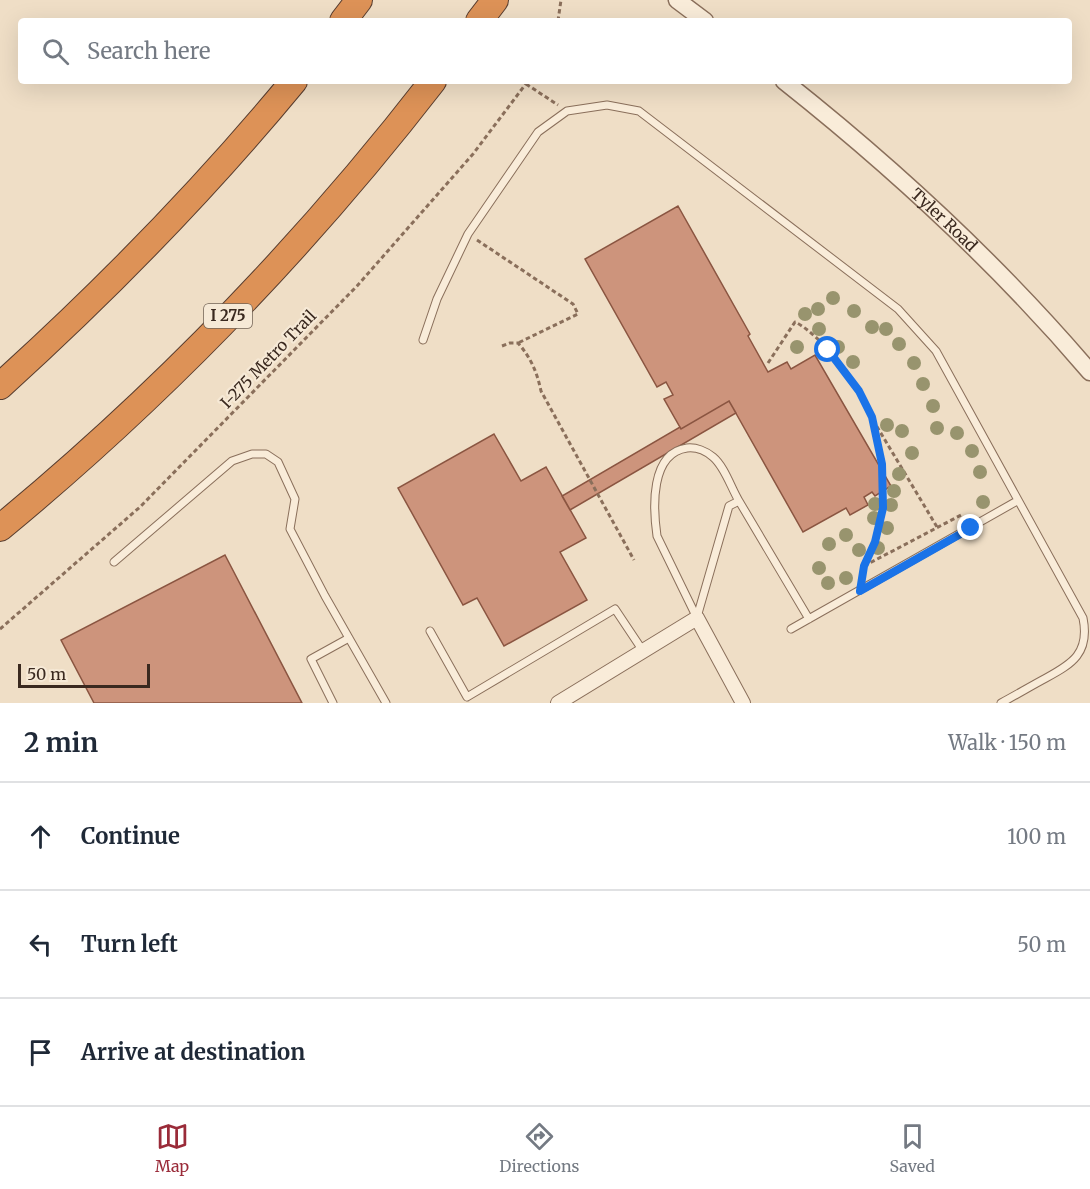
<!DOCTYPE html>
<meta charset="utf-8">
<style>
:root{--surface:#fff;--page:#f6f6f7;--text:#1f2937;--muted:#747a83;--line:#e0e1e3;--accent:#9a2b39}
body{margin:0;font-family:Merriweather,serif;background:var(--page);color:var(--text)}
.scale{position:absolute;left:18px;bottom:15px;width:132px;box-sizing:border-box;padding-left:6px;border:3px solid #3a291f;border-top:0;font-size:16px;line-height:21px;white-space:nowrap;color:#3a291f;-webkit-text-stroke:4px #f6e9d6;paint-order:stroke}
.stop{position:absolute;width:18px;height:18px;margin:-14px;border:4px solid #1a73e8;border-radius:50%;background:#fff}
.stop.end{background:#1a73e8;border-color:#fff;box-shadow:0 2px 6px #0008}
.list{margin:0;padding:0;list-style:none}
h2{display:flex;justify-content:space-between;align-items:center;height:78px;margin:0;padding:0 24px;font-size:26px}
h2 small{font-size:20px;font-weight:400;color:var(--muted)}
.list li{display:grid;grid-template-columns:39px 1fr auto;gap:18px;align-items:center;box-sizing:border-box;height:108px;padding:0 24px;border-top:2px solid var(--line)}
.list b{display:block;font-size:22px;white-space:nowrap}
.list em{font-size:20px;font-style:normal;color:var(--muted)}
.icon{flex:none;width:33px;height:33px;fill:none;stroke:currentColor;stroke-width:2;stroke-linecap:round;stroke-linejoin:round}
.map{position:relative;flex:none;width:1090px;height:703px;overflow:hidden}
.search{position:absolute;background:var(--surface);box-shadow:0 6px 24px #0002;left:18px;right:18px;top:18px;height:66px;display:flex;align-items:center;gap:15px;box-sizing:border-box;padding:0 21px;border-radius:6px;color:var(--muted);font-size:22px}
.sheet{height:402px;background:var(--surface)}
nav{display:flex;justify-content:space-around;align-items:center;box-sizing:border-box;height:84px;border-top:2px solid var(--line);background:var(--surface);font-size:16px;color:var(--muted)}
nav a{display:grid;justify-items:center;gap:3px}
nav .on{color:var(--accent)}
.map>svg:first-child{display:block}
.building{fill:#cd947c;stroke:#8a5541;stroke-width:1.5}
.lines{fill:none;stroke-linecap:round;stroke-linejoin:round}
.service-casing{stroke:#8a6f5b;stroke-width:9}
.minor-casing{stroke:#8a6f5b;stroke-width:16}
.tertiary-casing{stroke:#8a6f5b;stroke-width:19}
.motorway-casing{stroke:#583d2f;stroke-width:28}
.path{stroke:#8a6f5b;stroke-width:3;stroke-dasharray:4.5 3;stroke-linecap:butt}
.service{stroke:#f9ecd9;stroke-width:7}
.minor{stroke:#f9ecd9;stroke-width:14}
.tertiary{stroke:#f9ecd9;stroke-width:16}
.motorway{stroke:#dd9257;stroke-width:26}
.tree{fill:#98946e}
.route{stroke:#1a73e8;stroke-width:8}
.labels{text-anchor:middle;stroke-width:4.5;stroke-linejoin:round;paint-order:stroke}
.shield{fill:#f6e9d6;stroke:#726356;stroke-width:1.5}
.shield-label{font-size:15px;font-weight:bold;fill:#3a291f}
.street-label{font-size:16px;fill:#3a291f;stroke:#f6e9d6}
</style>
<div class="map">
<svg width="1090" height="703" viewBox="0 0 1090 703">
<rect width="100%" height="100%" fill="#efdec6"/>
<!-- building -->
<path class="building" d="M 678,206 L 750,334 L 748,336 L 768,372 L 787,362 L 791,369 L 815,355 L 891,486 L 875,496 L 872,492 L 864,497 L 868,505 L 850,515 L 846,508 L 803,532 L 729,401 L 681,429 L 664,399 L 673,395 L 666,382 L 657,387 L 585,259 Z
M 729,401 L 736,413 L 570,510 L 562,496 L 680,427 L 681,429 Z
M 494,434 L 521,481 L 546,467 L 586,538 L 560,552 L 587,600 L 504,646 L 477,598 L 463,605 L 398,488 Z
M 225,555 L 302,703 L 94,703 L 61,640 Z"/>
<g class="lines">
<defs>
<path id="service" d="M 423,340 L 437,299 L 468,234 L 538,132 L 567,111 L 607,105 L 639,111 L 898,309 L 936,351 L 1083,618 C 1090,653 1072,664 1046,678 C 1031,686 1016,695 1001,703
M 114,562 L 232,461 L 252,454 L 266,454 L 278,462 L 295,499 L 290,529 L 325,596 L 386,703
M 697,617 L 729,506 L 739,501 L 809,619
M 697,618 L 657,536 C 653,508 650,453 687,448 C 696,447 706,451 713,457 C 725,467 731,488 739,501
M 791,629 L 1017,501
M 430,631 L 467,697 L 615,609 L 643,651
M 333,703 L 311,659 L 349,638"/>
<path id="minor" d="M 558,703 L 697,618 L 743,703"/>
<g id="tertiary">
<path d="M 677,0 L 705,21"/>
<path id="s1" d="M 784,81 C 895,169 998,264 1090,372"/>
</g>
<path id="motorway" d="M 343,21 L 359,0
M 479,21 L 495,0
M 0,386 C 105,291 204,190 294,81
M 0,528 C 160,396 306,245 433,81"/>
</defs>
<!-- service casing -->
<use href="#service" class="service-casing"/>
<!-- minor casing -->
<use href="#minor" class="minor-casing"/>
<!-- tertiary casing -->
<use href="#tertiary" class="tertiary-casing"/>
<!-- motorway casing -->
<use href="#motorway" class="motorway-casing"/>
<!-- path -->
<path class="path" d="M 558,21 L 561,0
M 526,84 L 558,105
M 477,240 L 573,304 L 578,314 L 518,343
M 502,346 L 510,343 L 518,343 C 531,358 537,372 541,391 L 634,560
M 768,363 L 795,322 C 822,335 862,389 872,418 C 881,445 885,480 882,509 C 880,532 868,552 862,574
M 873,420 L 937,527
M 864,566 L 963,514
M 0,629 L 140,507 L 357,286 L 473,154 L 528,81"/>
<!-- service -->
<use href="#service" class="service"/>
<!-- minor -->
<use href="#minor" class="minor"/>
<!-- tertiary -->
<use href="#tertiary" class="tertiary"/>
<!-- motorway -->
<use href="#motorway" class="motorway"/>
</g>
<!-- trees -->
<g class="tree">
<circle cx="833" cy="298" r="7"/>
<circle cx="818" cy="309" r="7"/>
<circle cx="854" cy="311" r="7"/>
<circle cx="805" cy="314" r="7"/>
<circle cx="872" cy="327" r="7"/>
<circle cx="819" cy="329" r="7"/>
<circle cx="886" cy="329" r="7"/>
<circle cx="899" cy="344" r="7"/>
<circle cx="797" cy="347" r="7"/>
<circle cx="838" cy="347" r="7"/>
<circle cx="853" cy="362" r="7"/>
<circle cx="914" cy="363" r="7"/>
<circle cx="923" cy="384" r="7"/>
<circle cx="933" cy="406" r="7"/>
<circle cx="887" cy="425" r="7"/>
<circle cx="937" cy="428" r="7"/>
<circle cx="902" cy="431" r="7"/>
<circle cx="957" cy="433" r="7"/>
<circle cx="972" cy="451" r="7"/>
<circle cx="912" cy="453" r="7"/>
<circle cx="980" cy="472" r="7"/>
<circle cx="899" cy="474" r="7"/>
<circle cx="894" cy="491" r="7"/>
<circle cx="983" cy="502" r="7"/>
<circle cx="875" cy="504" r="7"/>
<circle cx="891" cy="505" r="7"/>
<circle cx="874" cy="518" r="7"/>
<circle cx="887" cy="528" r="7"/>
<circle cx="846" cy="535" r="7"/>
<circle cx="829" cy="544" r="7"/>
<circle cx="878" cy="548" r="7"/>
<circle cx="859" cy="550" r="7"/>
<circle cx="819" cy="568" r="7"/>
<circle cx="846" cy="578" r="7"/>
<circle cx="828" cy="583" r="7"/>
</g>
<g class="lines">
<!-- route -->
<path class="route" d="M 828,350 L 859,391 L 872,417 L 882,464 L 883,508 L 875,542 L 864,566 L 860,591 L 971,528"/>
</g>
<g class="labels">
<!-- shield labels -->
<rect class="shield" x="204" y="304" width="48" height="24" rx="4.5"/>
<g class="shield-label">
<text x="228" y="321">I 275</text>
</g>
<!-- street labels -->
<g class="street-label">
<text dy="6" stroke="none"><textPath href="#s1" startOffset="212">Tyler Road</textPath></text>
<text transform="translate(268 359) rotate(-46)" y="6">I-275 Metro Trail</text>
</g>
</g>
</svg>
<div class="scale">50 m</div>
<div class="stop" style="left:828px;top:350px"></div>
<div class="stop end" style="left:971px;top:528px"></div>
<div class="search"><svg class="icon" aria-label="search" viewBox="0 0 24 24"><circle cx="10" cy="10" r="6"/><path d="M15 15l6 6"/></svg>Search here</div>
</div>
<section class="sheet">
<h2>2 min<small>Walk · 150 m</small></h2>
<ul class="list">
<li><svg class="icon" aria-label="ahead" viewBox="0 0 24 24"><path d="M12 20V5M6 11l6-6 6 6"/></svg><div><b>Continue</b></div><em>100 m</em></li>
<li><svg class="icon" aria-label="left" viewBox="0 0 24 24"><path d="M17 20v-9H6M10 6l-5 5 5 5"/></svg><div><b>Turn left</b></div><em>50 m</em></li>
<li><svg class="icon" aria-label="arrive" viewBox="0 0 24 24"><path d="M6 21V4h12l-3 4 3 4H6"/></svg><div><b>Arrive at destination</b></div></li>
</ul>
</section>
<nav>
<a class="on"><svg class="icon" aria-label="map" viewBox="0 0 24 24"><path d="M3 6l6-2 6 2 6-2v14l-6 2-6-2-6 2zM9 4v14M15 6v14"/></svg>Map</a>
<a><svg class="icon" aria-label="directions" viewBox="0 0 24 24"><path d="M12 3l9 9-9 9-9-9zM9 14v-3h6M13 9l2 2-2 2"/></svg>Directions</a>
<a><svg class="icon" aria-label="saved" viewBox="0 0 24 24"><path d="M7 4h10v16l-5-4-5 4z"/></svg>Saved</a>
</nav>
